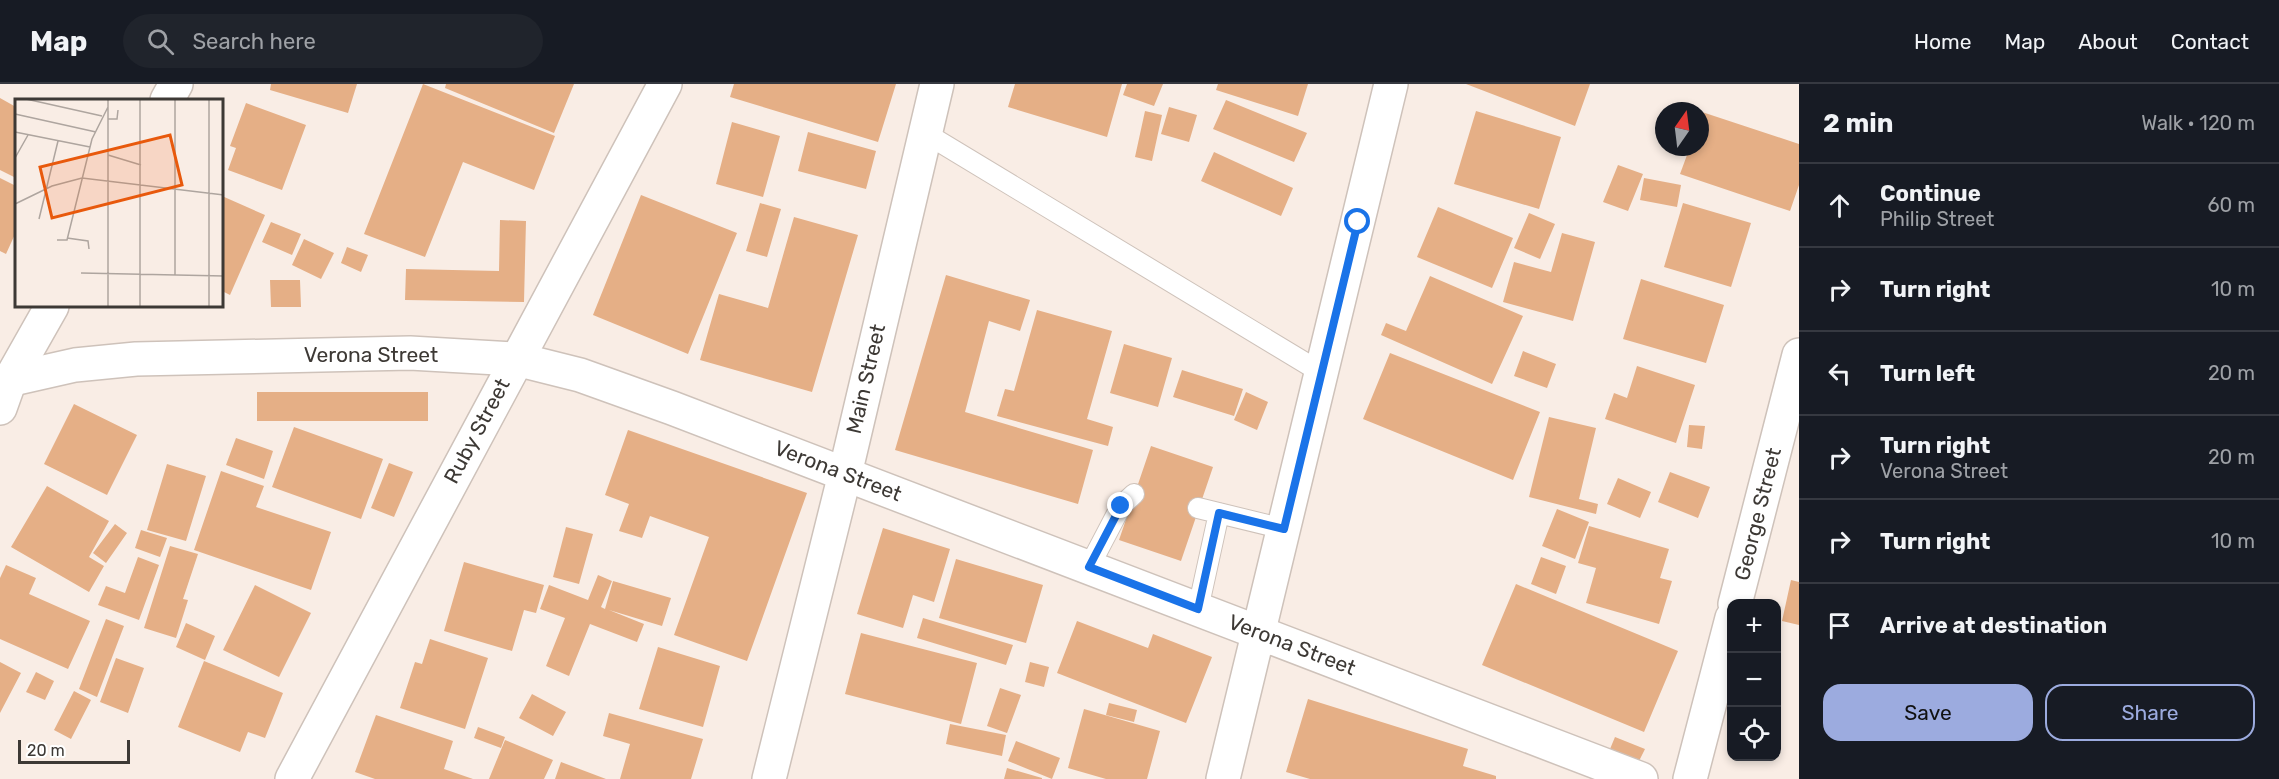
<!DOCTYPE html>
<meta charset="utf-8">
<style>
:root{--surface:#171b24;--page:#20242c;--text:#f1f3f6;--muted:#9ea1a6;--line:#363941;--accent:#9cabdf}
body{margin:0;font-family:Rubik,sans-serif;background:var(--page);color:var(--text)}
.controls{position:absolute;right:18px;bottom:18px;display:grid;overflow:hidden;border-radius:12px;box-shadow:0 3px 9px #0003}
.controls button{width:54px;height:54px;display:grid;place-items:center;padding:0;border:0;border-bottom:2px solid var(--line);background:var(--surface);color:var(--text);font:30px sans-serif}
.compass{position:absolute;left:1655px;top:18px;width:54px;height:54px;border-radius:50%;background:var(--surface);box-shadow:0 3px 9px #0003;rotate:14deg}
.scale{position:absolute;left:18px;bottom:15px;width:112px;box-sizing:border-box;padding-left:6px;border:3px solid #3d3935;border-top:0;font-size:16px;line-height:21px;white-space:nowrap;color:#3d3935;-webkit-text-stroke:4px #fff;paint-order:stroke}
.stop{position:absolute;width:18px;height:18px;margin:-14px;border:4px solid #1a73e8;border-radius:50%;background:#fff}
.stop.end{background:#1a73e8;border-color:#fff;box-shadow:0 2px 6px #0008}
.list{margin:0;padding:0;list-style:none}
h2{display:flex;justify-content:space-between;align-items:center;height:78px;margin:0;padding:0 24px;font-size:26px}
h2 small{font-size:20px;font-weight:400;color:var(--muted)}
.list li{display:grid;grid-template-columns:39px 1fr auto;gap:18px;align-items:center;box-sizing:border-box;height:84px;padding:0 24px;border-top:2px solid var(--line)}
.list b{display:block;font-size:22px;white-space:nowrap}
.list p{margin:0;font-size:20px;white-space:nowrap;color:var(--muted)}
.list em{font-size:20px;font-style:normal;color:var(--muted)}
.actions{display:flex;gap:12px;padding:18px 24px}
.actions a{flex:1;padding:14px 0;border:2px solid var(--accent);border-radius:18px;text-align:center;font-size:21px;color:var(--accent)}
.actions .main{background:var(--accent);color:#111}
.icon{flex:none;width:33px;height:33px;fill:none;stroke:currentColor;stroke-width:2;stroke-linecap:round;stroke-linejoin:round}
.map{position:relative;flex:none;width:1799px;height:695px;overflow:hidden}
header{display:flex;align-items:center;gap:36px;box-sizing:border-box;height:84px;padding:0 30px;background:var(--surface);border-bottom:2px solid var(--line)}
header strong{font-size:28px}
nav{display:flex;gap:33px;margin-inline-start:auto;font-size:21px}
.search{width:420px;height:54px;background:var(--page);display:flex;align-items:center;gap:15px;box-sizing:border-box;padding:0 21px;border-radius:33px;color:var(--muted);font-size:22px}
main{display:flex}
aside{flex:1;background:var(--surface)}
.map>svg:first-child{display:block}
.building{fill:#e5af86}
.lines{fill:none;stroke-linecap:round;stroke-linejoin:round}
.lane-casing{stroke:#cec2ba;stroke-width:22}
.street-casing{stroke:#cec2ba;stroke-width:36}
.secondary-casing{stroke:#cec2ba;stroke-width:36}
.lane{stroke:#fff;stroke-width:20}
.street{stroke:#fff;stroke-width:33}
.secondary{stroke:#fff;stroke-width:33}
.route{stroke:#1a73e8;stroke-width:8}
.labels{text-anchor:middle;stroke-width:4.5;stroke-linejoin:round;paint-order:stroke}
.street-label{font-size:21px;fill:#3d3935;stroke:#fff}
.inset-road{fill:none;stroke:#aea59f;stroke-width:1.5}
.view{fill:#e8590c;fill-opacity:0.15;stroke:#e8590c;stroke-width:3}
.inset-edge{fill:none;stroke:#3d3935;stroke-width:3}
</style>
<header>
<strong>Map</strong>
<div class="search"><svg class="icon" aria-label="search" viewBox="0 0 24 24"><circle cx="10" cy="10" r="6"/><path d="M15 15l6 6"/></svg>Search here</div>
<nav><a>Home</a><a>Map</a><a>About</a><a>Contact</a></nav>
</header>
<main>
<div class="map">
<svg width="1799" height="695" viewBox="0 0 1799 695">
<rect width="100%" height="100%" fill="#f9ede5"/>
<!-- building -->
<path class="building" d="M 271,0 L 357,0 L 348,29 L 270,6 Z
M 423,0 L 555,52 L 534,106 L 463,78 L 425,173 L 364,150 Z
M 446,0 L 574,0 L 554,49 L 445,4 Z
M 734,0 L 896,0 L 878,58 L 730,13 Z
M 1015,0 L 1122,0 L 1107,53 L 1008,23 Z
M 1127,0 L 1163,0 L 1154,22 L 1123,11 Z
M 1218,0 L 1308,0 L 1298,32 L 1216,6 Z
M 1466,0 L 1590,0 L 1575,42 Z
M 0,14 L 16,23 L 16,94 L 0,86 Z
M 1226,16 L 1307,49 L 1294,78 L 1213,45 Z
M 246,19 L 306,41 L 282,106 L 228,86 L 236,64 L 230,62 Z
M 1169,23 L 1197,31 L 1189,58 L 1161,50 Z
M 1145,27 L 1162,31 L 1152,77 L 1135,73 Z
M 1476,27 L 1561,53 L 1539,125 L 1454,100 Z
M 1702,28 L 1799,60 L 1799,101 L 1790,127 L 1680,90 L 1690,63 L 1700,63 Z
M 732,38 L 780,52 L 763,113 L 716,100 Z
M 808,48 L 876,67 L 866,105 L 798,87 Z
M 1214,68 L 1293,104 L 1281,132 L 1201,97 Z
M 1618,81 L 1643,90 L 1628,127 L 1603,118 Z
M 0,94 L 16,102 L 16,148 L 6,170 L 0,167 Z
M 1644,94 L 1681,101 L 1677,123 L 1640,116 Z
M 641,111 L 737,149 L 688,270 L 593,231 Z
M 222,112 L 265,131 L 230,211 L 222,207 Z
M 760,119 L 781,125 L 767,173 L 746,167 Z
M 1683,119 L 1751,139 L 1731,203 L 1664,183 Z
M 1438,123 L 1513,154 L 1492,204 L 1417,173 Z
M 1529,129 L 1555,140 L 1540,175 L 1514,164 Z
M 794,133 L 858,151 L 812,308 L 700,276 L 719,210 L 768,224 Z
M 500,136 L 526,137 L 524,218 L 405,216 L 406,185 L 499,187 Z
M 271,138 L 301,150 L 292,171 L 262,158 Z
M 1562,149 L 1595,158 L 1573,237 L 1503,218 L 1514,178 L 1551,188 Z
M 304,155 L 334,169 L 321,195 L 292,181 Z
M 347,163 L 368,171 L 361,188 L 341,179 Z
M 946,191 L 1030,216 L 1020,247 L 989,237 L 965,328 L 1093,366 L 1078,420 L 895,366 Z
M 1430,192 L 1523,232 L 1492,300 L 1381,251 L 1386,239 L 1406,247 Z
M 1641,195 L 1724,221 L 1706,279 L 1623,255 Z
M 270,196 L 300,196 L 301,223 L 271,223 Z
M 1037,226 L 1112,247 L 1087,335 L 1113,343 L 1108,362 L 997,332 L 1005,305 L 1014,307 Z
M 1124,260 L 1172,274 L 1158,323 L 1110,309 Z
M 1523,267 L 1556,280 L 1547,304 L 1514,292 Z
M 1390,269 L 1540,328 L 1513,396 L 1363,335 Z
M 1637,282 L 1695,301 L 1676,359 L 1605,335 L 1614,309 L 1627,314 Z
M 1182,286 L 1243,305 L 1234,332 L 1173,313 Z
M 257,308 L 428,308 L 428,337 L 257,337 Z
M 1246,308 L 1268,318 L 1257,346 L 1234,336 Z
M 74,320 L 137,351 L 107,411 L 44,380 Z
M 1549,333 L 1596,344 L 1579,415 L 1598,420 L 1596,430 L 1529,413 Z
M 1689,341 L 1705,342 L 1702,365 L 1687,363 Z
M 294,343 L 383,375 L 361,435 L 272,403 Z
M 628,346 L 807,409 L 747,577 L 674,551 L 709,453 L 650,432 L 642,454 L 619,447 L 629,420 L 605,411 Z
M 236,354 L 273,367 L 264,395 L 226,381 Z
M 1151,362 L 1213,383 L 1181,477 L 1119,456 Z
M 389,379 L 413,388 L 394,433 L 371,424 Z
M 167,380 L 206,392 L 186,457 L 147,446 Z
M 221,387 L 264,402 L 256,423 L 331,448 L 311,506 L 194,466 Z
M 1670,388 L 1710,403 L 1698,434 L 1658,418 Z
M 1618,394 L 1651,408 L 1640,434 L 1607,420 Z
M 47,402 L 109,437 L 89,473 L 104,482 L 89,508 L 11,463 Z
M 1557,425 L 1589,438 L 1575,475 L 1542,462 Z
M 115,440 L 127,449 L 106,479 L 93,469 Z
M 1589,442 L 1669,465 L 1660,494 L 1672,497 L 1659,540 L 1586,519 L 1596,484 L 1578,479 Z
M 566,443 L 593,450 L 579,500 L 553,493 Z
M 883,444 L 950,465 L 934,518 L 913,511 L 903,544 L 857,530 Z
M 141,446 L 167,454 L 160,473 L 135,464 Z
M 170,462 L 198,470 L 183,515 L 188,516 L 176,554 L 144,544 Z
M 138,473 L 159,481 L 139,536 L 98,521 L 106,502 L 125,509 Z
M 1541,473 L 1566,482 L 1556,510 L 1531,500 Z
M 956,475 L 1043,501 L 1026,559 L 939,534 Z
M 464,478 L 544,501 L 536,529 L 524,526 L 512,567 L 444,547 Z
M 6,481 L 36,494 L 29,510 L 90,537 L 68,585 L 0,555 L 0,494 Z
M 598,491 L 612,497 L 601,523 L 605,525 L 613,497 L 671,514 L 662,542 L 609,526 L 644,540 L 637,558 L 590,540 L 569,592 L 546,582 L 565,534 L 540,525 L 549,501 L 588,516 Z
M 1791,496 L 1799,498 L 1799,541 L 1782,537 Z
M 1516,500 L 1678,567 L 1644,648 L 1482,581 Z
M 255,501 L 311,529 L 279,593 L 223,566 Z
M 923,534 L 1013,561 L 1006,581 L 917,554 Z
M 106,535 L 124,542 L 97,613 L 79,605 Z
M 1077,537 L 1148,564 L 1153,550 L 1212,573 L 1186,639 L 1057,589 Z
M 186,539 L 215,552 L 205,576 L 176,563 Z
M 861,549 L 977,579 L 961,640 L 845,610 Z
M 430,555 L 488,574 L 465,645 L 400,624 L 415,578 L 422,580 Z
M 658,563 L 720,582 L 703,643 L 639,625 Z
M 116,574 L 144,584 L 128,629 L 100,618 Z
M 204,577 L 283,609 L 265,654 L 248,648 L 240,668 L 178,643 Z
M 0,578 L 21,589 L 0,629 Z
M 1030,578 L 1049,583 L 1044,603 L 1025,598 Z
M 36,588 L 54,597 L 45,616 L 26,608 Z
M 1000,604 L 1021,611 L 1007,649 L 987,642 Z
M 74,607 L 91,616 L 71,655 L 54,646 Z
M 532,610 L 566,628 L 553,652 L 519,634 Z
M 1308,615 L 1468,665 L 1463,682 L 1496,692 L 1496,695 L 1310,695 L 1286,688 Z
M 1109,619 L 1137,626 L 1134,638 L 1106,631 Z
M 1084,625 L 1160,647 L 1147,695 L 1106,695 L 1068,684 Z
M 609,629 L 703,655 L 691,695 L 620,695 L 630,660 L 603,652 Z
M 376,631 L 453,657 L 444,685 L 473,695 L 375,695 L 355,688 Z
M 950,640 L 1006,651 L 1002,672 L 946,660 Z
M 478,643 L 505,653 L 501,664 L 474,654 Z
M 1615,653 L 1645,665 L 1639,677 L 1610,665 Z
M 505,656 L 553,676 L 544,695 L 489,695 Z
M 1016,657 L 1060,674 L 1052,695 L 1008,677 Z
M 561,678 L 606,695 L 555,695 Z
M 1007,684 L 1042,694 L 1042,695 L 1004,695 Z"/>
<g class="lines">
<defs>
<path id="lane" d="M 925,49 L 1322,289
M 1198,424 L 1284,445
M 1089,483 L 1121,422 L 1134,410
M 1198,525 L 1219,429"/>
<path id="street" d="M 167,16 L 176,0
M 0,324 L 10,296 L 52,222
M 1735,520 L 1799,271
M 292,695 L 665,0
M 769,695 L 845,390
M 1223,695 L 1391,0
M 1690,695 L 1732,534"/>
<path id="secondary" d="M 0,298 L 75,281 L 136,275 L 410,269 L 516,275 L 580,291 L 672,324 L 1641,695
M 845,390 L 937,0"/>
</defs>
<!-- lane casing -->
<use href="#lane" class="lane-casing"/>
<!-- street casing -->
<use href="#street" class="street-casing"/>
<!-- secondary casing -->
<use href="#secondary" class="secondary-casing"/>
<!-- lane -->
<use href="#lane" class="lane"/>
<!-- street -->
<use href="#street" class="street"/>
<!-- secondary -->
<use href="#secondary" class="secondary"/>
</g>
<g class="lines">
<!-- route -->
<path class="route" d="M 1121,422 L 1089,483 L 1198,525 L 1219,429 L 1284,445 L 1358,138"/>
</g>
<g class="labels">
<!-- street labels -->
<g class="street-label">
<text x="371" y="278">Verona Street</text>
<text transform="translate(866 295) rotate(-77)" y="7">Main Street</text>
<text transform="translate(477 347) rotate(-62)" y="7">Ruby Street</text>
<text transform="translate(838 387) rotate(21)" y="7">Verona Street</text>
<text transform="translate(1758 430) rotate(-76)" y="7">George Street</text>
<text transform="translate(1292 561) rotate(21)" y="7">Verona Street</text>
</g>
</g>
<!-- overview -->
<g transform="translate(15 15)">
<rect width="208" height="208" fill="#f9ede5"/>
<path class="inset-road" d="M 11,0 L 87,17M 93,0 L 93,81M 125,0 L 125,208M 160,0 L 160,176M 194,0 L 194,208M 0,15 L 81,33M 93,20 L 102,20 L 103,11M 0,33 L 75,48M 93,56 L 126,66M 0,59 L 13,36M 0,105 L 37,87 L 67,79 L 209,96M 24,120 L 43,42M 52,139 L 73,142 L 74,150M 42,141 L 52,141 L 77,40 L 93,8M 66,174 L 209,177M 93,208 L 93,81"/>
<path class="view" d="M 155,36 L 167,86 L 37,119 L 25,68 Z"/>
<rect width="208" height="208" class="inset-edge"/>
</g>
</svg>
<div class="controls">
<button>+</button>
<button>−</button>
<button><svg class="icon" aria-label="locate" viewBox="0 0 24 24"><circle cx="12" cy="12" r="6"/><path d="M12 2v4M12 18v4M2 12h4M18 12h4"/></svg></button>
</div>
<svg class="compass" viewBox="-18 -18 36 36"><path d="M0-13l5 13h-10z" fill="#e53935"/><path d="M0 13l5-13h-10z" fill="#9ea1a6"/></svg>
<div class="scale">20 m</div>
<div class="stop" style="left:1358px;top:138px"></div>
<div class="stop end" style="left:1121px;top:422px"></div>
</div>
<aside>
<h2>2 min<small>Walk · 120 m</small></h2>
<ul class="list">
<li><svg class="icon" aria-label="ahead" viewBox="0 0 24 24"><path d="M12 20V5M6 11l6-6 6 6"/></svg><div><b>Continue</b><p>Philip Street</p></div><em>60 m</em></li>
<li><svg class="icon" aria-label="right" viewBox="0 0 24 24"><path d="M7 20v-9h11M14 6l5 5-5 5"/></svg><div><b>Turn right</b></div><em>10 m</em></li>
<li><svg class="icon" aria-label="left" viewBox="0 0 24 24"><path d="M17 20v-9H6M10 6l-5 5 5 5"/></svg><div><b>Turn left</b></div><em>20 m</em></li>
<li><svg class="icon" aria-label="right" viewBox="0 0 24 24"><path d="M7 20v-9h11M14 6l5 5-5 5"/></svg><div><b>Turn right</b><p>Verona Street</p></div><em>20 m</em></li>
<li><svg class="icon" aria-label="right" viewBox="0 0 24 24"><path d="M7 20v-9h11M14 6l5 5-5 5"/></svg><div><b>Turn right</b></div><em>10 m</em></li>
<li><svg class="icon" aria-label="arrive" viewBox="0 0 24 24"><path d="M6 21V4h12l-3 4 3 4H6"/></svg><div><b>Arrive at destination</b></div></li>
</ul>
<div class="actions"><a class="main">Save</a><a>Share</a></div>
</aside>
</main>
